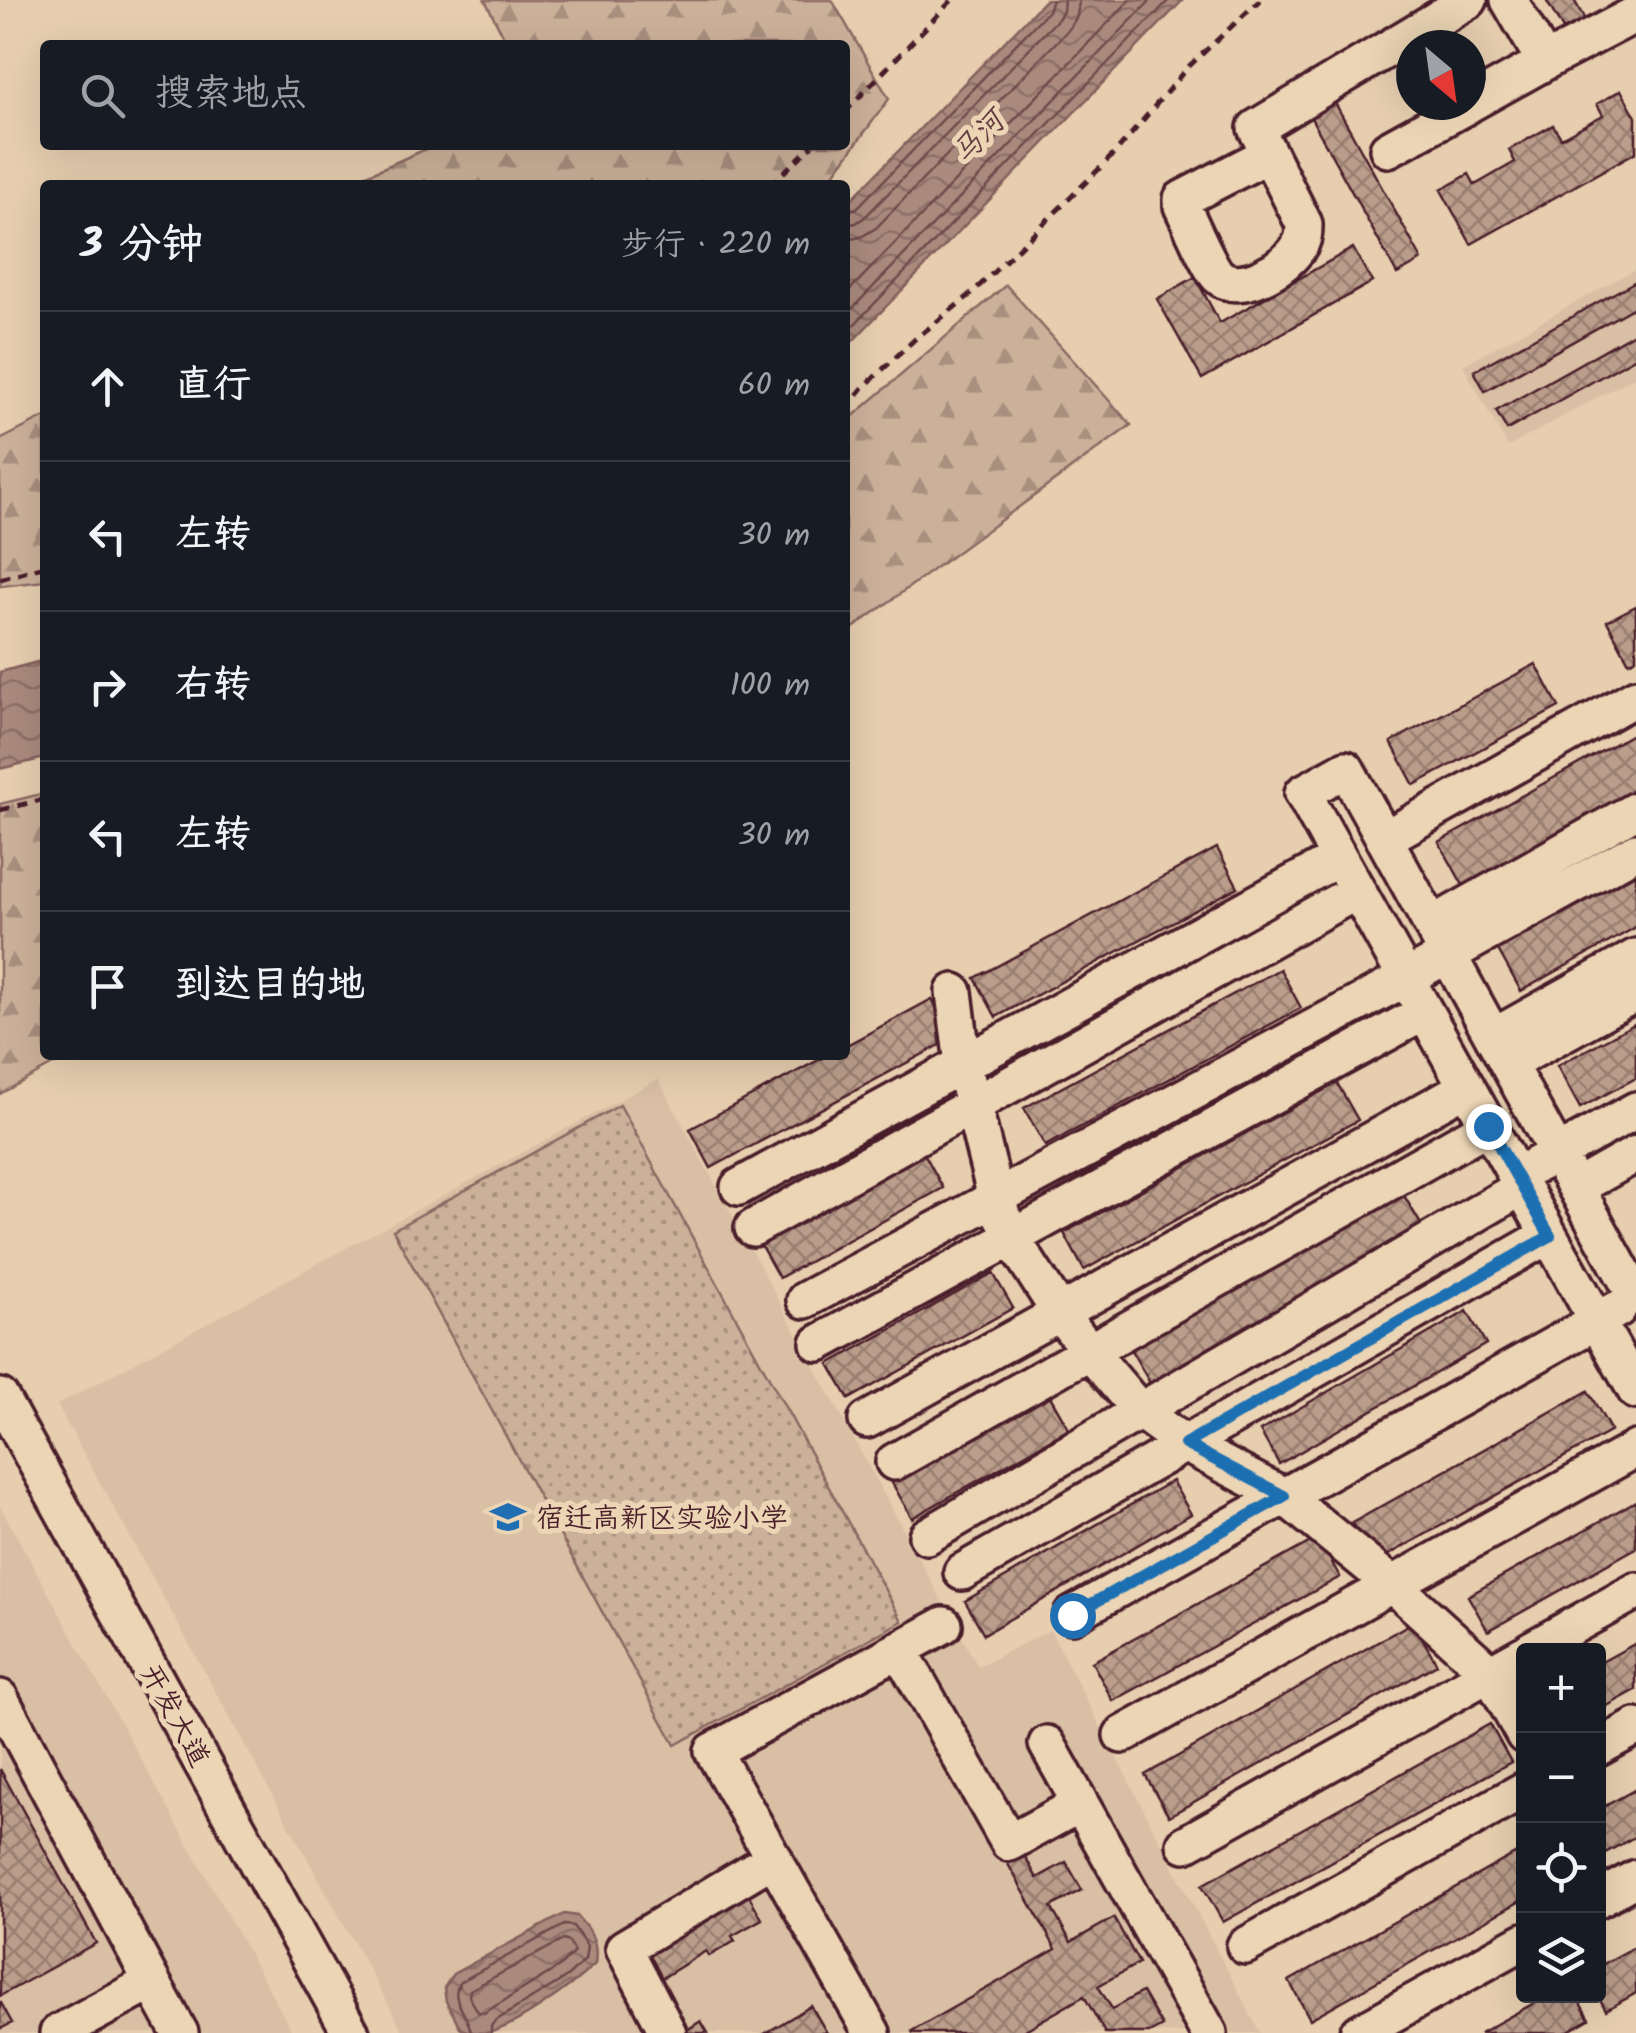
<!DOCTYPE html>
<html lang="zh">
<meta charset="utf-8">
<style>
:root{--surface:#171b24;--page:#242831;--text:#f1f3f6;--muted:#9ea1a6;--line:#363941}
body{margin:0;font-family:Kalam,"LXGW WenKai TC",sans-serif;background:var(--page);color:var(--text)}
.controls{position:absolute;right:30px;bottom:30px;display:grid;overflow:hidden;border-radius:10px;box-shadow:0 10px 40px #0002}
.controls button{width:90px;height:90px;display:grid;place-items:center;padding:0;border:0;border-bottom:2px solid var(--line);background:var(--surface);color:var(--text);font:50px sans-serif}
.compass{position:absolute;left:1396px;top:30px;width:90px;height:90px;border-radius:50%;background:var(--surface);box-shadow:0 10px 40px #0002;rotate:151deg}
.stop{position:absolute;width:30px;height:30px;margin:-22px;border:8px solid #1f6fb2;border-radius:50%;background:#fff}
.stop.end{background:#1f6fb2;border-color:#fff;box-shadow:0 2px 10px #0008}
.list{margin:0;padding:0;list-style:none}
h2{display:flex;justify-content:space-between;align-items:center;height:130px;margin:0;padding:0 40px;font-size:42px}
h2 small{font-size:32px;font-weight:400;color:var(--muted)}
.list li{display:grid;grid-template-columns:65px 1fr auto;gap:30px;align-items:center;box-sizing:border-box;height:150px;padding:0 40px;border-top:2px solid var(--line)}
.list b{display:block;font-size:38px;white-space:nowrap}
.list em{font-size:32px;font-style:normal;color:var(--muted)}
.icon{flex:none;width:55px;height:55px;fill:none;stroke:currentColor;stroke-width:2;stroke-linecap:round;stroke-linejoin:round}
.map{position:relative;flex:none;width:1636px;height:2033px;overflow:hidden}
.search{position:absolute;background:var(--surface);box-shadow:0 10px 40px #0002;left:40px;top:40px;width:810px;height:110px;display:flex;align-items:center;gap:25px;box-sizing:border-box;padding:0 35px;border-radius:10px;color:var(--muted);font-size:38px}
.panel{position:absolute;background:var(--surface);box-shadow:0 10px 40px #0002;left:40px;top:180px;width:810px;height:880px;border-radius:10px}
.map>svg:first-child{display:block}
.built{fill:#d9bfa4}
.forest{fill:url(#forest-firs);stroke:#8b6862;stroke-width:2.5}
.park{fill:url(#park-dots);stroke:#8b6862;stroke-width:2.5}
.water{fill:url(#water-waves);stroke:#845f5c;stroke-width:2.5}
.lines{fill:none;stroke-linecap:round;stroke-linejoin:round}
.shore{stroke:#704a4c;stroke-width:2.5}
.building{fill:url(#building-cross-hatch);stroke:#4a1f2b;stroke-width:2.5}
.minor-casing{stroke:#4a1f2b;stroke-width:42}
.path{stroke:#4a1f2b;stroke-width:5;stroke-dasharray:10 8;stroke-linecap:butt}
.minor{stroke:#ecd5b5;stroke-width:35}
.route{stroke:#1f6fb2;stroke-width:12}
.labels{text-anchor:middle;stroke-width:10;stroke-linejoin:round;paint-order:stroke}
.poi-label{font-size:28px;fill:#4a1f2b;stroke:#ecd5b5;text-anchor:start}
.street-label{font-size:28px;fill:#4a1f2b;stroke:#ecd5b5}
.water-label{font-size:30px;font-style:italic;fill:#623a40;stroke:#ecd5b5}
</style>
<div class="map">
<svg width="1636" height="2033" viewBox="0 0 1636 2033">
<defs>
<pattern id="forest-firs" width="22" height="20" patternUnits="userSpaceOnUse" patternTransform="scale(2.5)"><rect width="22" height="20" fill="#ccb19a"/><path d="M5 1l3.5 6h-7zM16 11l3.5 6h-7z" fill="#a88f7e"/></pattern>
<pattern id="park-dots" width="8" height="8" patternUnits="userSpaceOnUse" patternTransform="scale(2.5)"><rect width="8" height="8" fill="#ccb19a"/><path d="M2 2h.1M6 6h.1" fill="none" stroke="#a88f7e" stroke-width="1.8" stroke-linecap="round"/></pattern>
<pattern id="water-waves" width="16" height="10" patternUnits="userSpaceOnUse" patternTransform="scale(2.5)"><rect width="16" height="10" fill="#aa8a7d"/><path d="M0 5q4-4 8 0t8 0" fill="none" stroke="#8c7067"/></pattern>
<pattern id="building-cross-hatch" width="8" height="8" patternUnits="userSpaceOnUse" patternTransform="scale(2.5)"><rect width="8" height="8" fill="#ba9d8a"/><path d="M0 0l8 8M0 8l8-8" fill="none" stroke="#997f71"/></pattern>
</defs>
<rect width="100%" height="100%" fill="#e6ceaf"/>
<filter id="ink" filterUnits="userSpaceOnUse"><feTurbulence type="fractalNoise" baseFrequency=".01" numOctaves="2"/><feDisplacementMap in="SourceGraphic" scale="20" xChannelSelector="R" yChannelSelector="G"/><feConvolveMatrix kernelMatrix="1 2 1 2 8 2 1 2 1" color-interpolation-filters="sRGB"/></filter>
<g filter="url(#ink)">
<!-- built -->
<path class="built" d="M 1636,269 L 1636,376 L 1508,447 L 1463,365 Z
M 658,1079 L 978,1667 L 1050,1630 L 1260,2033 L 404,2033 L 57,1405 Z
M 0,1506 L 293,2033 L 0,2033 Z"/>
<!-- forest -->
<path class="forest" d="M 485,0 L 832,0 L 889,99 L 826,185 L 344,185 L 435,145 L 845,145 L 845,45 L 508,45 Z
M 1006,285 L 1131,425 L 845,634 L 845,423 Z
M 45,417 L 45,581 L 0,586 L 0,440 Z
M 45,793 L 45,1055 L 71,1055 L 0,1094 L 0,804 Z"/>
<!-- park -->
<path class="park" d="M 620,1105 L 902,1621 L 675,1745 L 393,1230 Z"/>
<!-- water -->
<path class="water" d="M 1045,0 L 1183,0 L 845,349 L 845,206 Z
M 45,660 L 45,758 L 0,769 L 0,672 Z
M 564,1914 L 577,1916 C 592,1933 598,1941 595,1964 C 574,1984 513,2030 485,2033 C 477,2033 469,2032 461,2029 L 446,2001 L 444,1988 L 453,1974 Z"/>
<g class="lines">
<!-- shore -->
<path class="shore" d="M 845,212 L 857,208 L 1048,11 L 1052,0
M 845,225 L 856,223 L 865,217 L 1058,19 L 1063,11 L 1064,0
M 845,240 L 861,237 L 876,228 L 1069,29 L 1077,16 L 1079,0
M 845,295 L 1130,0
M 845,316 L 1151,0
M 845,334 L 1169,0
M 563,1940 L 569,1942 L 574,1952 L 559,1967 L 484,2013 L 478,2012 L 469,1996 L 470,1990 Z
M 471,2033 C 469,2014 448,2000 460,1982 L 564,1925 L 573,1926 L 587,1947 L 585,1960 L 567,1977 L 495,2021 L 491,2026 L 491,2033"/>
</g>
<!-- building -->
<path class="building" d="M 1546,0 L 1574,0 L 1585,20 L 1564,31 Z
M 1621,90 L 1636,117 L 1636,152 L 1471,244 L 1441,190 L 1469,174 L 1475,185 L 1515,162 L 1509,150 L 1553,125 L 1561,138 L 1603,115 L 1597,104 Z
M 1334,101 L 1422,260 L 1397,274 L 1309,114 Z
M 1353,248 L 1372,282 L 1202,379 L 1157,299 L 1195,277 L 1220,323 Z
M 1636,281 L 1636,306 L 1485,391 L 1474,371 Z
M 1636,332 L 1636,357 L 1507,430 L 1496,411 Z
M 1636,606 L 1636,658 L 1629,662 L 1607,621 Z
M 1536,664 L 1559,707 L 1414,785 L 1391,742 Z
M 1636,732 L 1636,792 L 1464,887 L 1439,842 Z
M 1217,848 L 1238,887 L 996,1017 L 975,978 Z
M 1636,868 L 1636,927 L 1521,991 L 1496,946 Z
M 1280,969 L 1301,1008 L 1045,1146 L 1024,1108 Z
M 932,999 L 953,1038 L 711,1168 L 690,1129 L 828,1055 L 845,1055 L 845,1046 Z
M 1636,1023 L 1636,1078 L 1580,1108 L 1557,1066 Z
M 1337,1083 L 1358,1120 L 1084,1270 L 1064,1233 Z
M 924,1153 L 943,1188 L 779,1278 L 760,1244 Z
M 1403,1194 L 1422,1226 L 1150,1383 L 1131,1350 Z
M 993,1273 L 1013,1308 L 849,1399 L 829,1364 Z
M 1467,1311 L 1486,1344 L 1279,1464 L 1260,1431 Z
M 1047,1391 L 1069,1429 L 912,1518 L 891,1481 Z
M 1588,1391 L 1611,1431 L 1374,1563 L 1352,1523 Z
M 1172,1481 L 1191,1514 L 984,1634 L 965,1601 Z
M 1636,1501 L 1636,1548 L 1488,1631 L 1468,1596 Z
M 1318,1538 L 1340,1577 L 1113,1701 L 1092,1662 Z
M 1413,1622 L 1437,1664 L 1169,1816 L 1145,1775 Z
M 1636,1643 L 1636,1690 L 1598,1711 L 1598,1664 Z
M 1490,1724 L 1511,1762 L 1223,1922 L 1202,1885 Z
M 0,1769 L 96,1943 L 0,1996 Z
M 1636,1789 L 1636,1836 L 1605,1853 L 1598,1841 L 1598,1810 Z
M 1020,1848 L 1037,1878 L 1066,1862 L 1082,1890 L 1051,1907 L 1071,1942 L 1114,1918 L 1139,1963 L 1098,1986 L 1112,2009 L 1142,1992 L 1162,2026 L 1149,2033 L 1105,2033 L 1084,1996 L 1020,2033 L 913,2033 L 912,2031 L 1056,1949 L 1004,1857 Z
M 1524,1849 L 1524,1899 L 1310,2019 L 1289,1981 Z
M 747,1892 L 762,1919 L 732,1936 L 735,1941 L 709,1956 L 706,1951 L 654,1983 L 638,1957 Z
M 1636,1946 L 1636,1993 L 1606,2010 L 1598,1996 L 1598,1967 Z
M 1547,1996 L 1576,1996 L 1589,2019 L 1565,2033 L 1480,2033 Z
M 0,2001 L 12,2023 L 0,2029 Z
M 811,2006 L 827,2033 L 766,2033 Z
M 701,2021 L 708,2033 L 682,2033 Z"/>
<g class="lines">
<defs>
<path id="minor" d="M 1509,0 L 1538,50 L 1545,58 L 1552,58 L 1636,14
M 1471,103 L 1552,58
M 1388,149 L 1468,105
M 1269,154 L 1182,199 L 1182,206 C 1189,220 1209,267 1218,276 C 1239,296 1288,267 1299,246 C 1304,239 1304,232 1304,224 L 1256,128 L 1469,0
M 1384,839 L 1636,697
M 1432,925 L 1636,810
M 954,992 L 963,1064 L 996,1198 L 1011,1237 L 1060,1313 L 1089,1351 L 1140,1411 L 1185,1444 L 1284,1496 L 1393,1585 L 1490,1673 L 1524,1735
M 1493,1037 L 1636,957
M 1508,1064 L 1636,993
M 1536,1165 L 1636,1110
M 739,1187 L 1339,858
M 1576,1188 L 1636,1154
M 753,1228 L 1357,891
M 1636,1297 L 1346,769 L 1303,793 L 1636,1391
M 805,1300 L 1406,978 L 1636,851
M 819,1343 L 1425,1012
M 0,1397 L 351,2033
M 867,1420 L 1467,1087
M 894,1462 L 1488,1126
M 927,1536 L 1522,1187
M 962,1572 L 1549,1235
M 1072,1615 L 1618,1309
M 899,1649 L 1009,1843 L 1080,1804
M 1530,1650 L 1636,1591
M 0,1698 L 152,1982 L 58,2033
M 1122,1735 L 1636,1449
M 1047,1744 L 1209,2033
M 1598,1748 L 1636,1727
M 1185,1844 L 1524,1654
M 1598,1899 L 1636,1878
M 1245,1946 L 1524,1790
M 152,1982 L 180,2033
M 668,2033 L 624,1948 L 774,1858
M 872,2033 L 713,1751 L 944,1625
M 1358,2033 L 1524,1941"/>
</defs>
<!-- minor casing -->
<use href="#minor" class="minor-casing"/>
<!-- path -->
<path class="path" d="M 845,112 L 952,0
M 770,185 L 813,145
M 845,409 L 863,388 L 915,339 L 970,295 L 1068,200 L 1117,151 L 1186,69 L 1260,0
M 0,579 L 45,566
M 0,810 L 45,799"/>
<!-- minor -->
<use href="#minor" class="minor"/>
</g>
</g>
<g class="lines" filter="url(#ink)">
<!-- route -->
<path class="route" d="M 1072,1615 L 1284,1496 L 1185,1444 L 1550,1236 L 1488,1126"/>
</g>
<!-- icons -->
<defs>
<symbol id="school-bare" viewBox="-9 -9 18 18"><path d="M0-5L7-2L0 1L-7-2ZM-4 1L0 2.5L4 1V4Q0 6-4 4Z" fill="#1f6fb2" stroke="#ecd5b5" stroke-width="2.5" paint-order="stroke"/></symbol>
</defs>
<g fill-rule="evenodd">
<use href="#school-bare" x="483" y="1492" width="50" height="50"/>
</g>
<g class="labels">
<!-- poi labels -->
<g class="poi-label">
<text x="536" y="1527">宿迁高新区实验小学</text>
</g>
<!-- street labels -->
<g class="street-label">
<text transform="translate(176 1715) rotate(61)" y="10">开发大道</text>
</g>
<!-- water labels -->
<g class="water-label">
<text transform="translate(978 137) rotate(-46)" y="10">马河</text>
</g>
</g>
</svg>
<div class="controls">
<button>+</button>
<button>−</button>
<button><svg class="icon" aria-label="locate" viewBox="0 0 24 24"><circle cx="12" cy="12" r="6"/><path d="M12 2v4M12 18v4M2 12h4M18 12h4"/></svg></button>
<button><svg class="icon" aria-label="layers" viewBox="0 0 24 24"><path d="M12 4l9 5-9 5-9-5zM3 14l9 5 9-5"/></svg></button>
</div>
<svg class="compass" viewBox="-18 -18 36 36"><path d="M0-13l5 13h-10z" fill="#e53935"/><path d="M0 13l5-13h-10z" fill="#9ea1a6"/></svg>
<div class="stop" style="left:1072px;top:1615px"></div>
<div class="stop end" style="left:1488px;top:1126px"></div>
<div class="search"><svg class="icon" aria-label="search" viewBox="0 0 24 24"><circle cx="10" cy="10" r="6"/><path d="M15 15l6 6"/></svg>搜索地点</div>
<section class="panel">
<h2>3 分钟<small>步行 · 220 m</small></h2>
<ul class="list">
<li><svg class="icon" aria-label="ahead" viewBox="0 0 24 24"><path d="M12 20V5M6 11l6-6 6 6"/></svg><div><b>直行</b></div><em>60 m</em></li>
<li><svg class="icon" aria-label="left" viewBox="0 0 24 24"><path d="M17 20v-9H6M10 6l-5 5 5 5"/></svg><div><b>左转</b></div><em>30 m</em></li>
<li><svg class="icon" aria-label="right" viewBox="0 0 24 24"><path d="M7 20v-9h11M14 6l5 5-5 5"/></svg><div><b>右转</b></div><em>100 m</em></li>
<li><svg class="icon" aria-label="left" viewBox="0 0 24 24"><path d="M17 20v-9H6M10 6l-5 5 5 5"/></svg><div><b>左转</b></div><em>30 m</em></li>
<li><svg class="icon" aria-label="arrive" viewBox="0 0 24 24"><path d="M6 21V4h12l-3 4 3 4H6"/></svg><div><b>到达目的地</b></div></li>
</ul>
</section>
</div>
